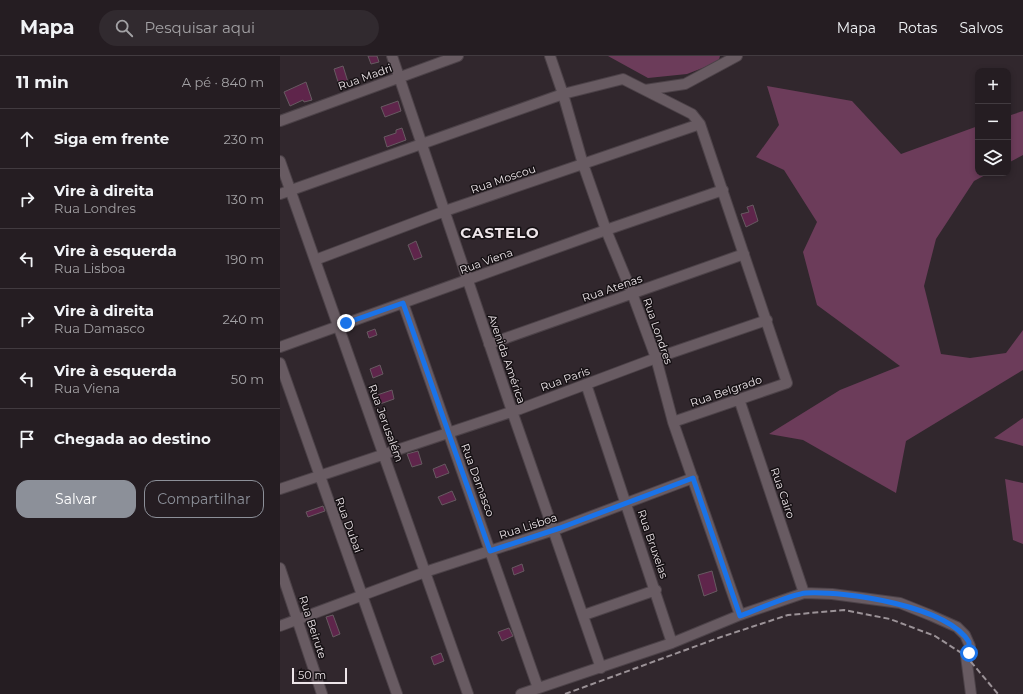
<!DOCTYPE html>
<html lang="pt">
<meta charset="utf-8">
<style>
:root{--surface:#251d22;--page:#312a2f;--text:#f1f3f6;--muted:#a3a2a5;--line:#423b40;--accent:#8c9099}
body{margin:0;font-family:Montserrat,sans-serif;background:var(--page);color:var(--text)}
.controls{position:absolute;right:12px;top:12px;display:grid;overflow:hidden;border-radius:8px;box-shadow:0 2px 6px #0003}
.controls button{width:36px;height:36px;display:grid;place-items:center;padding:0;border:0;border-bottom:1px solid var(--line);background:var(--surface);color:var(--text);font:20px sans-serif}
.scale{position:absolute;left:12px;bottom:10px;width:55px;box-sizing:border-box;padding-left:4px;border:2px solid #ede5e9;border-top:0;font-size:11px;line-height:14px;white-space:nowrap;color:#ede5e9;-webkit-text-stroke:3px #161114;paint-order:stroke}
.stop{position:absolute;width:12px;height:12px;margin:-9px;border:3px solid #1a73e8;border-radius:50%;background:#fff}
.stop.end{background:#1a73e8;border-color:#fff;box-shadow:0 1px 4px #0008}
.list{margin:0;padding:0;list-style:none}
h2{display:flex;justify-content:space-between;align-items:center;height:52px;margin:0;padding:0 16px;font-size:17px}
h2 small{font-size:13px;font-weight:400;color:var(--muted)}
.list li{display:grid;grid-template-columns:26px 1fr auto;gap:12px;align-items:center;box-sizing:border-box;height:60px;padding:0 16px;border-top:1px solid var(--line)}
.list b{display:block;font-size:15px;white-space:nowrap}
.list p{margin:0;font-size:13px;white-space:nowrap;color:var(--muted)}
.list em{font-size:13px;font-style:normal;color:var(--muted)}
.actions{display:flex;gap:8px;padding:12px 16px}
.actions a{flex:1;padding:9px 0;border:1px solid var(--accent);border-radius:12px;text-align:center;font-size:14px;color:var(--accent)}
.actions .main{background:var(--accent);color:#fff}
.icon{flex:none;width:22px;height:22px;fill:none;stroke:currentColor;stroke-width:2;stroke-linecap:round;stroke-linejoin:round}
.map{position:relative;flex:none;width:743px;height:638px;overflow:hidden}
header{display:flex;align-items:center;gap:24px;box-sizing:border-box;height:56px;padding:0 20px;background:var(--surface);border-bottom:1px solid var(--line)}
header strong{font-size:19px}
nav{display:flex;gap:22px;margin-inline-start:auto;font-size:14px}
.search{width:280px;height:36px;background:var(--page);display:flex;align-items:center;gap:10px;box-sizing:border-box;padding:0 14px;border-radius:22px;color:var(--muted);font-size:15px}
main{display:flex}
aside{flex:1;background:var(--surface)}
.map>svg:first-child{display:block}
.green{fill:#6c3c5a}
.building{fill:#5f254b;stroke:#675a61}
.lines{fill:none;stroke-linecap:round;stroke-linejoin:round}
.minor-casing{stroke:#4c4248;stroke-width:12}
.minor{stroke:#685b62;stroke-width:10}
.rail{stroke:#9b9297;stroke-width:2;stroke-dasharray:6 3;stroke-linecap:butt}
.route{stroke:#1a73e8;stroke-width:5}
.labels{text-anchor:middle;stroke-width:3;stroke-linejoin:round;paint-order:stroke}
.street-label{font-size:11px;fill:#ede5e9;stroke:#161114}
.district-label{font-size:15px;font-weight:bold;letter-spacing:1px;fill:#ede5e9;stroke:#161114}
</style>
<header>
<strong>Mapa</strong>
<div class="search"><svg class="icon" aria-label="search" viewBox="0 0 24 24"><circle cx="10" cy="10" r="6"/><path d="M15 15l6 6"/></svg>Pesquisar aqui</div>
<nav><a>Mapa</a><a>Rotas</a><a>Salvos</a></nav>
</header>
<main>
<aside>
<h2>11 min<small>A pé · 840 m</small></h2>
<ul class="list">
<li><svg class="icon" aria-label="ahead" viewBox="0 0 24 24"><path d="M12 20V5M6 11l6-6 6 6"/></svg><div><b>Siga em frente</b></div><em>230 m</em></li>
<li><svg class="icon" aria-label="right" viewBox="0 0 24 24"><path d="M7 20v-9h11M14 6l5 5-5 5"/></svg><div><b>Vire à direita</b><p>Rua Londres</p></div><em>130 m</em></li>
<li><svg class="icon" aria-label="left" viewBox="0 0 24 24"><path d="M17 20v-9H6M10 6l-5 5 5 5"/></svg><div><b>Vire à esquerda</b><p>Rua Lisboa</p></div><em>190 m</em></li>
<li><svg class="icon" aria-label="right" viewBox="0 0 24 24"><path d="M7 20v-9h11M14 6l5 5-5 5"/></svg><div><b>Vire à direita</b><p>Rua Damasco</p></div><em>240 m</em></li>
<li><svg class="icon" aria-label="left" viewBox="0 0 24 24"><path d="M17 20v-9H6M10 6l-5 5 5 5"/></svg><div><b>Vire à esquerda</b><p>Rua Viena</p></div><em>50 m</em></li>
<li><svg class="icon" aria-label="arrive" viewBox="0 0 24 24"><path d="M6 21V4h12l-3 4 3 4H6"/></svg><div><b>Chegada ao destino</b></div></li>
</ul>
<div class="actions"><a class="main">Salvar</a><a>Compartilhar</a></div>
</aside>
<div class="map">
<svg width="743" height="638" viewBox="0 0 743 638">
<rect width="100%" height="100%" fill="#31272d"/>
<!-- green -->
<path class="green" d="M 328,0 L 440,0 L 438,6 L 407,18 L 368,22 Z
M 487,30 L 572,45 L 621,98 L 698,70 L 698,117 L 709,117 L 694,125 L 656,183 L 644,230 L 661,298 L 690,302 L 726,297 L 743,274 L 743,314 L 626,385 L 616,437 L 523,384 L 489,378 L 560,334 L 620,310 L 537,249 L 523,196 L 537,166 L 504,114 L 476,101 L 499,69 Z
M 743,55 L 743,99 L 728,107 L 728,60 Z
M 743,362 L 743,390 L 714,382 Z
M 725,423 L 743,427 L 743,488 L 733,484 Z"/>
<!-- building -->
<path class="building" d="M 88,0 L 97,0 L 99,6 L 91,8 Z
M 63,10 L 68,26 L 59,29 L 54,13 Z
M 26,26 L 32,44 L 24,46 L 23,44 L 10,50 L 4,36 Z
M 118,45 L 121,55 L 105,61 L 101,51 Z
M 122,72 L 126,84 L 107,91 L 104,81 L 116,77 L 116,74 Z
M 473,149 L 478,165 L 466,171 L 461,158 L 469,156 L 467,151 Z
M 136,185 L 142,201 L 134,204 L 128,189 Z
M 95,273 L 97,279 L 89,282 L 87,276 Z
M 100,309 L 103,318 L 93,322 L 90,313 Z
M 112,334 L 114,343 L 100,348 L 97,339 Z
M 138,395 L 142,408 L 132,411 L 127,398 Z
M 165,408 L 169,417 L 156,422 L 153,413 Z
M 172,435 L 176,444 L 162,449 L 158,441 Z
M 43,450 L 45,455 L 28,461 L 26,456 Z
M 242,508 L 244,515 L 234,519 L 232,512 Z
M 432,515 L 437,535 L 424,540 L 418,519 Z
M 53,559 L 60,578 L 53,581 L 46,561 Z
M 229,572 L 233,580 L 222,585 L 218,576 Z
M 161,597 L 164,605 L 154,609 L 151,601 Z"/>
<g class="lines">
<defs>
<path id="minor" d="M 112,0 L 232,355 L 321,612
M 270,0 L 283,38 L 303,108 L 326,174 L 352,237 L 376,302 L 393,366 L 460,559
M 365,34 L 405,28 L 457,0
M 0,65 L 178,0
M 0,105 L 188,638
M 0,138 L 283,38 L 343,23 L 412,58 L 420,68 L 507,327 L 393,366
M 35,204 L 165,155 L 420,68
M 123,247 L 258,632
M 209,288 L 464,198
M 0,291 L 326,174 L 443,134
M 0,307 L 117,638
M 306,328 L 392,587
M 459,343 L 524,537
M 0,433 L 240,353 L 376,302 L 487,264
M 0,512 L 42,638
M 304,559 L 376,534
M 0,570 L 145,516 L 280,472 L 413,422
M 241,638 L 392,587 L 460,559 L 524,537 L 552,538 L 620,547 L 650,559 L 677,571 L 685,579 L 690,590 L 689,597 L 686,600 L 691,638"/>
</defs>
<!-- minor casing -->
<use href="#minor" class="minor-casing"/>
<!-- minor -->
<use href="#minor" class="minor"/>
<!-- rail -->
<path class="rail" d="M 285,638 L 441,581 L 508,559 L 564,554 L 610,563 L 655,580 L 686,600 L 718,638"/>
</g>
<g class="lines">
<!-- route -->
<path class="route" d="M 66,267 L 123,247 L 210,495 L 280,472 L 413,422 L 460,560 C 476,554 512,538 526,537 C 567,535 667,550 689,586 L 689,597"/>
</g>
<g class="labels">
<!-- street labels -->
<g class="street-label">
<text transform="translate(85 21) rotate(-20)" y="4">Rua Madri</text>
<text transform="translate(223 123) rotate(-19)" y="4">Rua Moscou</text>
<text transform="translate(206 205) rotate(-20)" y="4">Rua Viena</text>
<text transform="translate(332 232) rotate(-19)" y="4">Rua Atenas</text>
<text transform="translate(378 275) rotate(71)" y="4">Rua Londres</text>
<text transform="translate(227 303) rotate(71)" y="4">Avenida América</text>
<text transform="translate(285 323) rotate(-20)" y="4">Rua Paris</text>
<text transform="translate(446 335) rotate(-19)" y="4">Rua Belgrado</text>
<text transform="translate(106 367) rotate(70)" y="4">Rua Jerusalém</text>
<text transform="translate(198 424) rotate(70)" y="4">Rua Damasco</text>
<text transform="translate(503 437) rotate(71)" y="4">Rua Cairo</text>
<text transform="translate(69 469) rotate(70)" y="4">Rua Dubai</text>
<text transform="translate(248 470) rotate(-18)" y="4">Rua Lisboa</text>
<text transform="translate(373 488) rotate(71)" y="4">Rua Bruxelas</text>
<text transform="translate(33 571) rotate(72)" y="4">Rua Beirute</text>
</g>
<!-- district labels -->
<g class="district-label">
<text x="220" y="182">CASTELO</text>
</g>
</g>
</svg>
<div class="controls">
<button>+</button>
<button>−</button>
<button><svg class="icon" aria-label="layers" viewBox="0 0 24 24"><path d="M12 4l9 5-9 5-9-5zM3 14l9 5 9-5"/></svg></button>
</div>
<div class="scale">50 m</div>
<div class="stop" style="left:689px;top:597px"></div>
<div class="stop end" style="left:66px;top:267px"></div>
</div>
</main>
